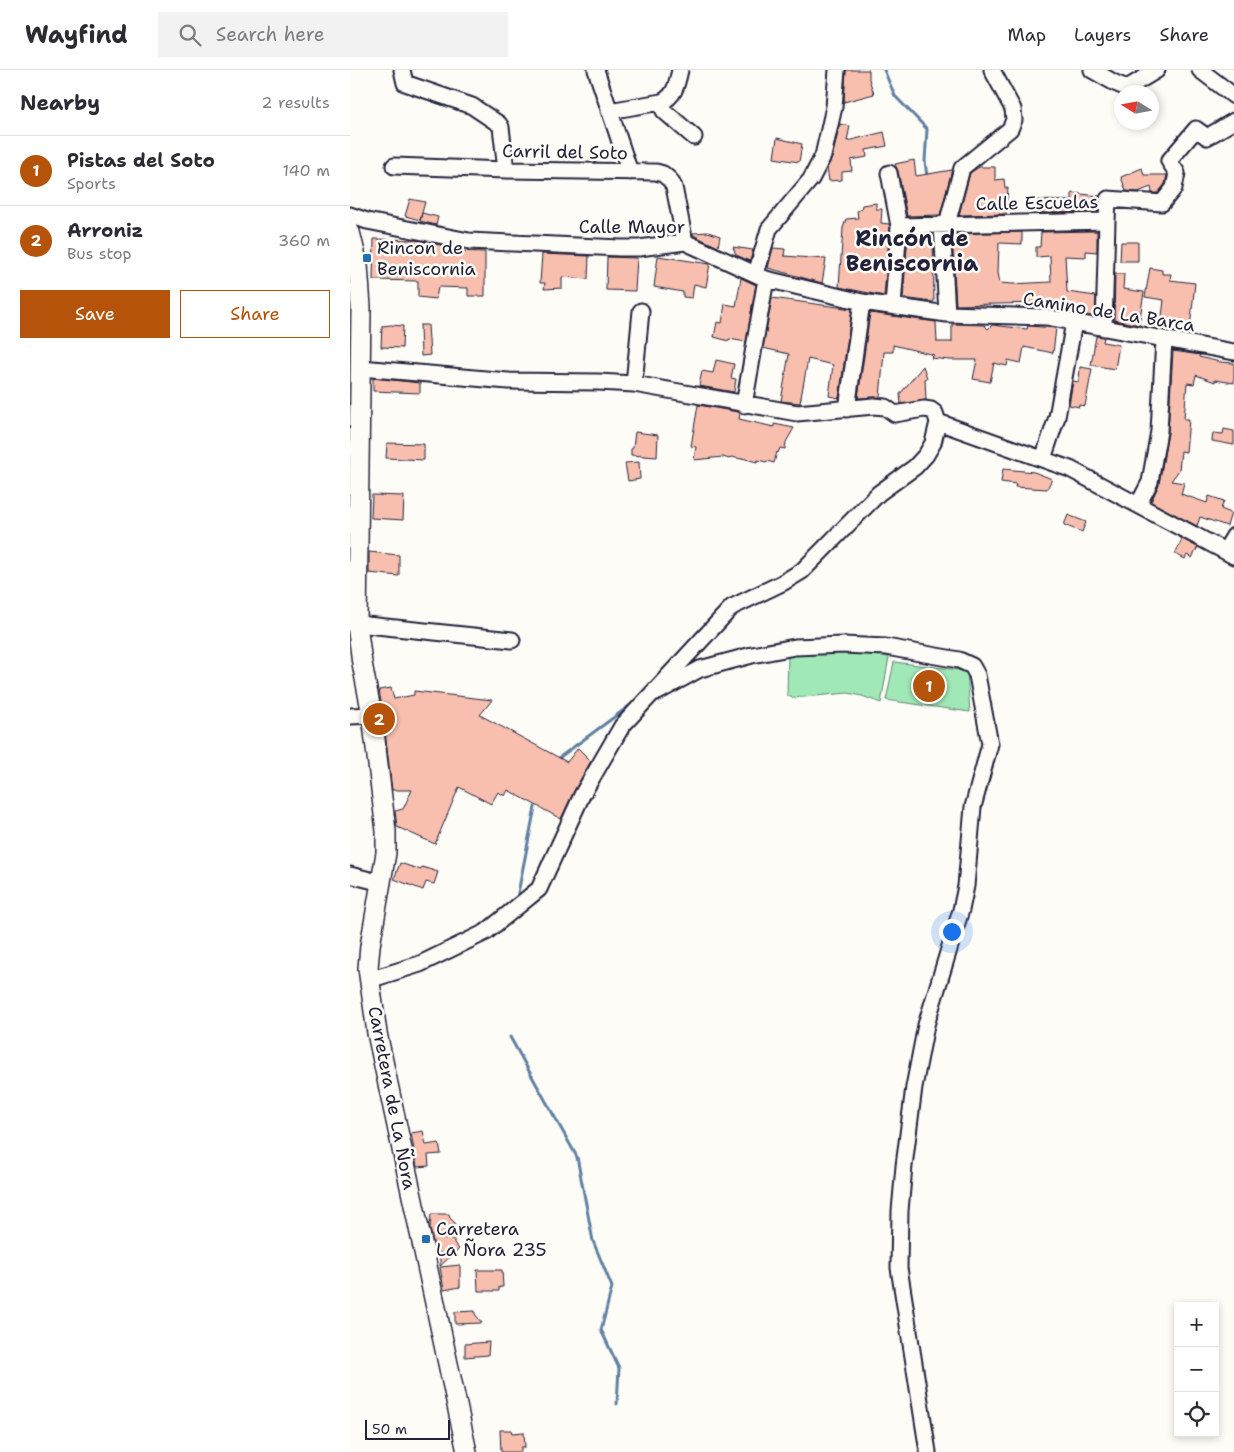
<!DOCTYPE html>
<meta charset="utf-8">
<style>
:root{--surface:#fff;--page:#f2f2f3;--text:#2b2b33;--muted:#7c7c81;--line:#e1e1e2;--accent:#b45309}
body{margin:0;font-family:"Shantell Sans",sans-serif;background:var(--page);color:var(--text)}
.controls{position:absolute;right:15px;bottom:15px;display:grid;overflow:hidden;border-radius:0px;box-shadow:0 2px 8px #0003}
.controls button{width:45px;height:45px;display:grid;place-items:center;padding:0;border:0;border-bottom:1px solid var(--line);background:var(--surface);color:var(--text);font:25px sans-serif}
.compass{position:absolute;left:764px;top:15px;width:45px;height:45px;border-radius:50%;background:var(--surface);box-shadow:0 2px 8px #0003;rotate:281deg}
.scale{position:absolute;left:15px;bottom:12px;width:85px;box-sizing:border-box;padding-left:5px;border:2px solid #22223b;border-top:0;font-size:14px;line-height:18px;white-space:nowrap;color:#22223b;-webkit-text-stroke:4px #fdfcf7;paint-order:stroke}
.you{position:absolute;left:601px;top:861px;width:18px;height:18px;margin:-12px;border:4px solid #fff;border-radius:50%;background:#1a73e8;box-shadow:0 0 0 8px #1a73e833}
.badge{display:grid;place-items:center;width:32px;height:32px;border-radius:50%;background:var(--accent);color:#fff;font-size:16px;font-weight:700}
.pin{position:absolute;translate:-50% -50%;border:2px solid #fff;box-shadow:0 1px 5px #0006}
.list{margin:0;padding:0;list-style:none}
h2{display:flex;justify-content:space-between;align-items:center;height:65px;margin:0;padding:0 20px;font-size:21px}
h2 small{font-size:16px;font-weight:400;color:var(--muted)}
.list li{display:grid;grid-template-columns:32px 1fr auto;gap:15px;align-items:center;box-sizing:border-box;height:70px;padding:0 20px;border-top:1px solid var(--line)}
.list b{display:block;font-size:19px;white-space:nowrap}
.list p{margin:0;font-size:16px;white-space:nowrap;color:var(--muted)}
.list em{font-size:16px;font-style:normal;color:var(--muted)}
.actions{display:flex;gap:10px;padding:15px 20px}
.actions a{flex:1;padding:11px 0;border:1px solid var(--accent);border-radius:0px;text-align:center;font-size:18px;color:var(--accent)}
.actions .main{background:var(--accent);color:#fff}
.icon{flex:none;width:28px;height:28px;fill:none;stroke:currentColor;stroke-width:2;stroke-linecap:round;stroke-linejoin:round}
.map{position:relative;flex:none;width:884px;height:1382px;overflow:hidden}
header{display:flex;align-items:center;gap:30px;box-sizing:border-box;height:70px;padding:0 25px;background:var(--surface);border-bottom:1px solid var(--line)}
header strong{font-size:24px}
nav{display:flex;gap:28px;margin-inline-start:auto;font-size:18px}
.search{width:350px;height:45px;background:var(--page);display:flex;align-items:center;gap:12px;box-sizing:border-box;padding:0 18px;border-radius:0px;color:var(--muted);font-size:19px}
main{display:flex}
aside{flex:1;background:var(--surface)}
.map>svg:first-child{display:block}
.green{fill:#a0e8b6;stroke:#618578}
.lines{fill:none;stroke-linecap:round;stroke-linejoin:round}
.stream{stroke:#6180a2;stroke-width:3}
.building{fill:#f8bfaf;stroke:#22223b}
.minor-casing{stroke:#22223b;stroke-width:19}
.major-casing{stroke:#22223b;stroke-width:22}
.minor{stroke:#fdfcf7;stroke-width:15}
.major{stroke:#fdfcf7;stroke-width:19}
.poi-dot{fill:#1f6fb2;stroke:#fdfcf7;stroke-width:2}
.labels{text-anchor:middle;stroke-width:5;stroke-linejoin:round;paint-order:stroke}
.street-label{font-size:18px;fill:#22223b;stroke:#fdfcf7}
.poi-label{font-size:18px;fill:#22223b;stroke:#fdfcf7;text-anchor:start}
.district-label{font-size:22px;font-weight:bold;fill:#22223b;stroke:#fdfcf7}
</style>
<header>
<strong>Wayfind</strong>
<div class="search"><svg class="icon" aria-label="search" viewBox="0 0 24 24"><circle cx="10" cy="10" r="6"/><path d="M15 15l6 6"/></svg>Search here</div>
<nav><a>Map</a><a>Layers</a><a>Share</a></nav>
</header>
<main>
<aside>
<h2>Nearby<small>2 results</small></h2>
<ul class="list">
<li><span class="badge">1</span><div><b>Pistas del Soto</b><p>Sports</p></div><em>140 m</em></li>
<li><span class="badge">2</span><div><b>Arroniz</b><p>Bus stop</p></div><em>360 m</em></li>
</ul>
<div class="actions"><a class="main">Save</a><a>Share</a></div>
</aside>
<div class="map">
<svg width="884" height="1382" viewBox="0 0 884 1382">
<rect width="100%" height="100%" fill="#fdfcf7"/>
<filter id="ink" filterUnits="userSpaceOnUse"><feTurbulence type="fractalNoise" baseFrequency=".02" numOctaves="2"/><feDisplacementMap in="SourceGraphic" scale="10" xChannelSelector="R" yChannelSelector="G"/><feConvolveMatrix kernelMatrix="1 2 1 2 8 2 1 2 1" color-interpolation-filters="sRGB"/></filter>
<g filter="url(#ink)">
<!-- green -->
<path class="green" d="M 475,581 L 522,583 L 539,587 L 531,633 L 512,626 L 498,623 L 443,628 L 437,625 L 438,585 Z
M 544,592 L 617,601 L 620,642 L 536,630 Z"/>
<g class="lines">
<!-- stream -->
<path class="stream" d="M 534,0 L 545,26 L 577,59 L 575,91 L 577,107
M 210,687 L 286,631
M 167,828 L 185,737
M 160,967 L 227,1087 L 243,1171 L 262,1217 L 251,1260 L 269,1298 L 267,1334"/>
</g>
<!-- building -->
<path class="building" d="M 496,0 L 519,0 L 519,9 L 524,24 L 494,32 Z
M 490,54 L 500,56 L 497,71 L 534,62 L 537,76 L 516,80 L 517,87 L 501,90 L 502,101 L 492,102 L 492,110 L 479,111 L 477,98 L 482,88 Z
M 427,68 L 452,74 L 449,92 L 424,88 Z
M 564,90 L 566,106 L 602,100 L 590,145 L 557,146 L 548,101 L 545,94 Z
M 629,97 L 645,97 L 645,110 L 654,109 L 655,118 L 658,118 L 656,144 L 609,145 L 620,103 Z
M 792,98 L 794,105 L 817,105 L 815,114 L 808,123 L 802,123 L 801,117 L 788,122 L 776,121 L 771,107 Z
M 722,123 L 749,126 L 748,142 L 692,143 L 692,141 L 685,141 L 685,130 L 722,131 Z
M 60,129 L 75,132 L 70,150 L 55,146 Z
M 526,133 L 526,139 L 532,139 L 531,153 L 539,154 L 540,157 L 534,226 L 489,217 L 493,158 L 496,149 L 508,148 L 507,141 L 511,139 L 512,135 Z
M 72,143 L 88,147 L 86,155 L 70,151 Z
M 747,161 L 747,182 L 736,181 L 736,187 L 715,186 L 717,222 L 746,226 L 745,247 L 717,241 L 688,237 L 688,233 L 606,235 L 602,164 L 672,162 L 672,174 L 649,173 L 648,203 L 650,213 L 662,214 L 701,212 L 700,186 L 686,187 L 686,177 L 690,177 L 691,162 Z
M 358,162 L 370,166 L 368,177 L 343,165 L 343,163 Z
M 558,165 L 583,165 L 584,231 L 583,232 L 553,228 Z
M 24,169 L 65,170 L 106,178 L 105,181 L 135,182 L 135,226 L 118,226 L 118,218 L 88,217 L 86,229 L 68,227 L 68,211 L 23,210 Z
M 771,172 L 788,172 L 788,191 L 770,191 Z
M 383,177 L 403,180 L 400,191 L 386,185 Z
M 423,178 L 435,179 L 434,186 L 476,189 L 472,213 L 418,198 Z
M 192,184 L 239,186 L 238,209 L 212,207 L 212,218 L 194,219 L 195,213 L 190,213 Z
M 308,186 L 360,194 L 356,217 L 344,214 L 342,228 L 333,227 L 333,222 L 304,217 Z
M 257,187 L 287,188 L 285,221 L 256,220 Z
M 800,198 L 812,200 L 812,204 L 821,204 L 820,210 L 845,213 L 840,258 L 811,254 L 814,230 L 795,227 Z
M 765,204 L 774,204 L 773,219 L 794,222 L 789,255 L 764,250 Z
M 391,208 L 406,215 L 396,272 L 379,269 L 379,271 L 364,267 L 367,252 L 372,253 L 375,234 L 386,236 Z
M 422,228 L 502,239 L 489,328 L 479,326 L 483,295 L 458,289 L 450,333 L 431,331 L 439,284 L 413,278 Z
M 520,243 L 586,252 L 587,272 L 602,272 L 602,254 L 634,255 L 638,259 L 642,255 L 677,259 L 678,256 L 706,258 L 703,283 L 674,277 L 671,293 L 658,290 L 657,296 L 644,293 L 640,312 L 623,309 L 627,290 L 599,290 L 581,288 L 584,285 L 543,275 L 543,282 L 534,282 L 530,327 L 508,328 Z
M 41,255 L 53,256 L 52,278 L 31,277 L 32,256 Z
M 70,255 L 78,255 L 80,285 L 71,286 Z
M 746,266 L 754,267 L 753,272 L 769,275 L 765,299 L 741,295 Z
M 823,281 L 850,285 L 849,287 L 870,292 L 884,293 L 884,313 L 865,310 L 865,312 L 846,305 L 844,314 L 837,313 L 834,349 L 839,349 L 836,382 L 831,381 L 829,400 L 821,411 L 834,413 L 831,424 L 857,433 L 859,426 L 874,431 L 871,439 L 881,443 L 877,456 L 850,447 L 847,456 L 801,432 L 809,414 L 818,363 Z
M 366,290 L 384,294 L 381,308 L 386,309 L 384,322 L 349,316 L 352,301 L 363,303 Z
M 573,296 L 577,308 L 575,309 L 576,330 L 551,334 L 550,324 Z
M 730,297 L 742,299 L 735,336 L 729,335 L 729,337 L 719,335 L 723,311 L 729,312 Z
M 23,308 L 70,313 L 70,323 L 23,321 Z
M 348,335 L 388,342 L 390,343 L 389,349 L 424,357 L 424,354 L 444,358 L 436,372 L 435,379 L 430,378 L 428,383 L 427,382 L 424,393 L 417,391 L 416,392 L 408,390 L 407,392 L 392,388 L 392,389 L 381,387 L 379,389 L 373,387 L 344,390 L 346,377 L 341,376 Z
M 874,359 L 884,361 L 884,375 L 862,371 L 863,363 L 873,364 Z
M 285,362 L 308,365 L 307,387 L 281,385 L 281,379 L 283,378 Z
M 37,373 L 74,374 L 74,390 L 36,388 Z
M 289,392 L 290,409 L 278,411 L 275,393 Z
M 653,399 L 684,402 L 702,409 L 697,419 L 665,417 L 666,414 L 651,412 Z
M 22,425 L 54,426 L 53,450 L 21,448 Z
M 718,445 L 736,452 L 732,462 L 714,455 Z
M 832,469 L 848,477 L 842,488 L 837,485 L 835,489 L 825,484 Z
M 19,482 L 49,485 L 49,506 L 19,503 Z
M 41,618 L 44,629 L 64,625 L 64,621 L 142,630 L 130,645 L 217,692 L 228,678 L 241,691 L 224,721 L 211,749 L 158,720 L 155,726 L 148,722 L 141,734 L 109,717 L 85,774 L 47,757 L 45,741 L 53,739 L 62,720 L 42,720 L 33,644 L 29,620 Z
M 50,793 L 71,800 L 72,797 L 88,802 L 84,814 L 76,812 L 73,820 L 44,809 Z
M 73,1061 L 76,1075 L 89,1073 L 91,1084 L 78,1085 L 79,1096 L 67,1097 L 61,1063 Z
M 81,1144 L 99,1144 L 100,1148 L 105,1153 L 93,1169 L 104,1169 L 104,1173 L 109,1179 L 90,1196 L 90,1182 L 85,1182 L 80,1158 Z
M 110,1195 L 110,1217 L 94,1220 L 90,1197 Z
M 127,1200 L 152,1200 L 153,1217 L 149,1217 L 149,1221 L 128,1221 Z
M 125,1241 L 125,1244 L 132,1253 L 105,1254 L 105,1242 Z
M 139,1272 L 138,1285 L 115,1287 L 115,1274 Z
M 150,1360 L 161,1360 L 162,1363 L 174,1362 L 175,1377 L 171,1377 L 171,1382 L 151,1382 Z"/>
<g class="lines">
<defs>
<path id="minor" d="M 52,0 L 55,13 L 122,36 L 149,54 L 151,57 L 156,100
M 246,0 L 280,102
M 742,0 L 765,13 L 777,18 L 807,0
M 850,0 L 884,26
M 311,32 L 314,41 L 344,67
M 259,41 L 311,32 C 325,27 327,13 330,0
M 44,96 L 156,100 L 306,102 L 313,104 L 320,110 L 324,117 L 335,172
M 539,103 L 549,156 L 757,151 L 758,129 L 812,133 L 824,118 L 827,103 L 819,91 L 846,59 L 857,67 L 884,51
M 0,145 L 17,151 L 119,171 L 270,178 L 289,178 L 335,172 L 416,209 L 512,232 L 597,244 L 696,247 L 884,282
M 592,154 L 597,244
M 597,154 L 612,98 L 660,59 L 664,50 L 663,39 L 642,0
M 406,204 L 419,159 L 461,109 L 473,86 L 484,37 L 487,0
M 543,236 L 549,156
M 754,258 L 757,151
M 11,298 L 158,311 L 248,312 L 284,314 L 447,343 L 524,336 L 535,337 L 545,344 L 574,339 L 581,340 L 585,343 L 588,352 L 583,373 L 576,385 L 565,397 L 529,423 L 452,501 L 432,513 L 382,537 L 272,656 L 232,725 L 189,819 L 136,862 L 70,894 L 19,910
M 284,314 L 291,241
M 394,335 L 416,209
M 497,339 L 512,232
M 588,352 L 720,399 L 884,486
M 693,389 L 707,347 L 724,252
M 788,435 L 800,412 L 809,361 L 814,269
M 875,481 L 884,466
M 7,554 L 162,570
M 308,622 L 350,599 L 402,585 L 445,577 L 493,575 L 536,577 L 609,590 L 622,596 L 627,605 L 640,674 L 623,737 L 616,816 L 611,840 L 576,955 L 564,1017 L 554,1096 L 550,1141 L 549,1198 L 578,1382
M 0,646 L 22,645
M 0,805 L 32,813"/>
<path id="major" d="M 0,162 L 8,195 L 11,237 L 7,554 L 12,593 L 22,645 L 36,761 L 36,783 L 20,876 L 18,898 L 27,963 L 117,1382"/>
</defs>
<!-- minor casing -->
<use href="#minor" class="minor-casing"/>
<!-- major casing -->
<use href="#major" class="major-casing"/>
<!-- minor -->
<use href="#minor" class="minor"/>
<!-- major -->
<use href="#major" class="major"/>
</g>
</g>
<!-- markers -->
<g class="poi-dot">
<rect x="12" y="183" width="10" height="10" rx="2.5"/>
<rect x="71" y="1164" width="10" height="10" rx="2.5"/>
</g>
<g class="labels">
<!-- street labels -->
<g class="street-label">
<text transform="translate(215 82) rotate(1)" y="6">Carril del Soto</text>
<text transform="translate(687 133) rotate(-1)" y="6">Calle Escuelas</text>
<text x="282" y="163">Calle Mayor</text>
<text transform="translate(759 242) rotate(9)" y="6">Camino de La Barca</text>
<text transform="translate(42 1028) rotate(79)" y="6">Carretera de La Ñora</text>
</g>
<!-- poi labels -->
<g class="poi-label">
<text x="27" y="184">Rincon de<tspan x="27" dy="21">Beniscornia</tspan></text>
<text x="86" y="1165">Carretera<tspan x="86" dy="21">La Ñora 235</tspan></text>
</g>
<!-- district labels -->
<g class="district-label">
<text x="562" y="176">Rincón de<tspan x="562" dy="25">Beniscornia</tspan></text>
</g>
</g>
</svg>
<div class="controls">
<button>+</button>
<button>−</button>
<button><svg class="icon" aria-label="locate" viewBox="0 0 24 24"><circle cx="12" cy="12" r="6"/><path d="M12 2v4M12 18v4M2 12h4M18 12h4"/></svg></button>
</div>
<svg class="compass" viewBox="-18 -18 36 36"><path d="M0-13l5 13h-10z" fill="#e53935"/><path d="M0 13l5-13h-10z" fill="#7c7c81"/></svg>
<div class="scale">50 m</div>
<div class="you"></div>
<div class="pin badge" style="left:579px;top:616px">1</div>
<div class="pin badge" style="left:29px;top:649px">2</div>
</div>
</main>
